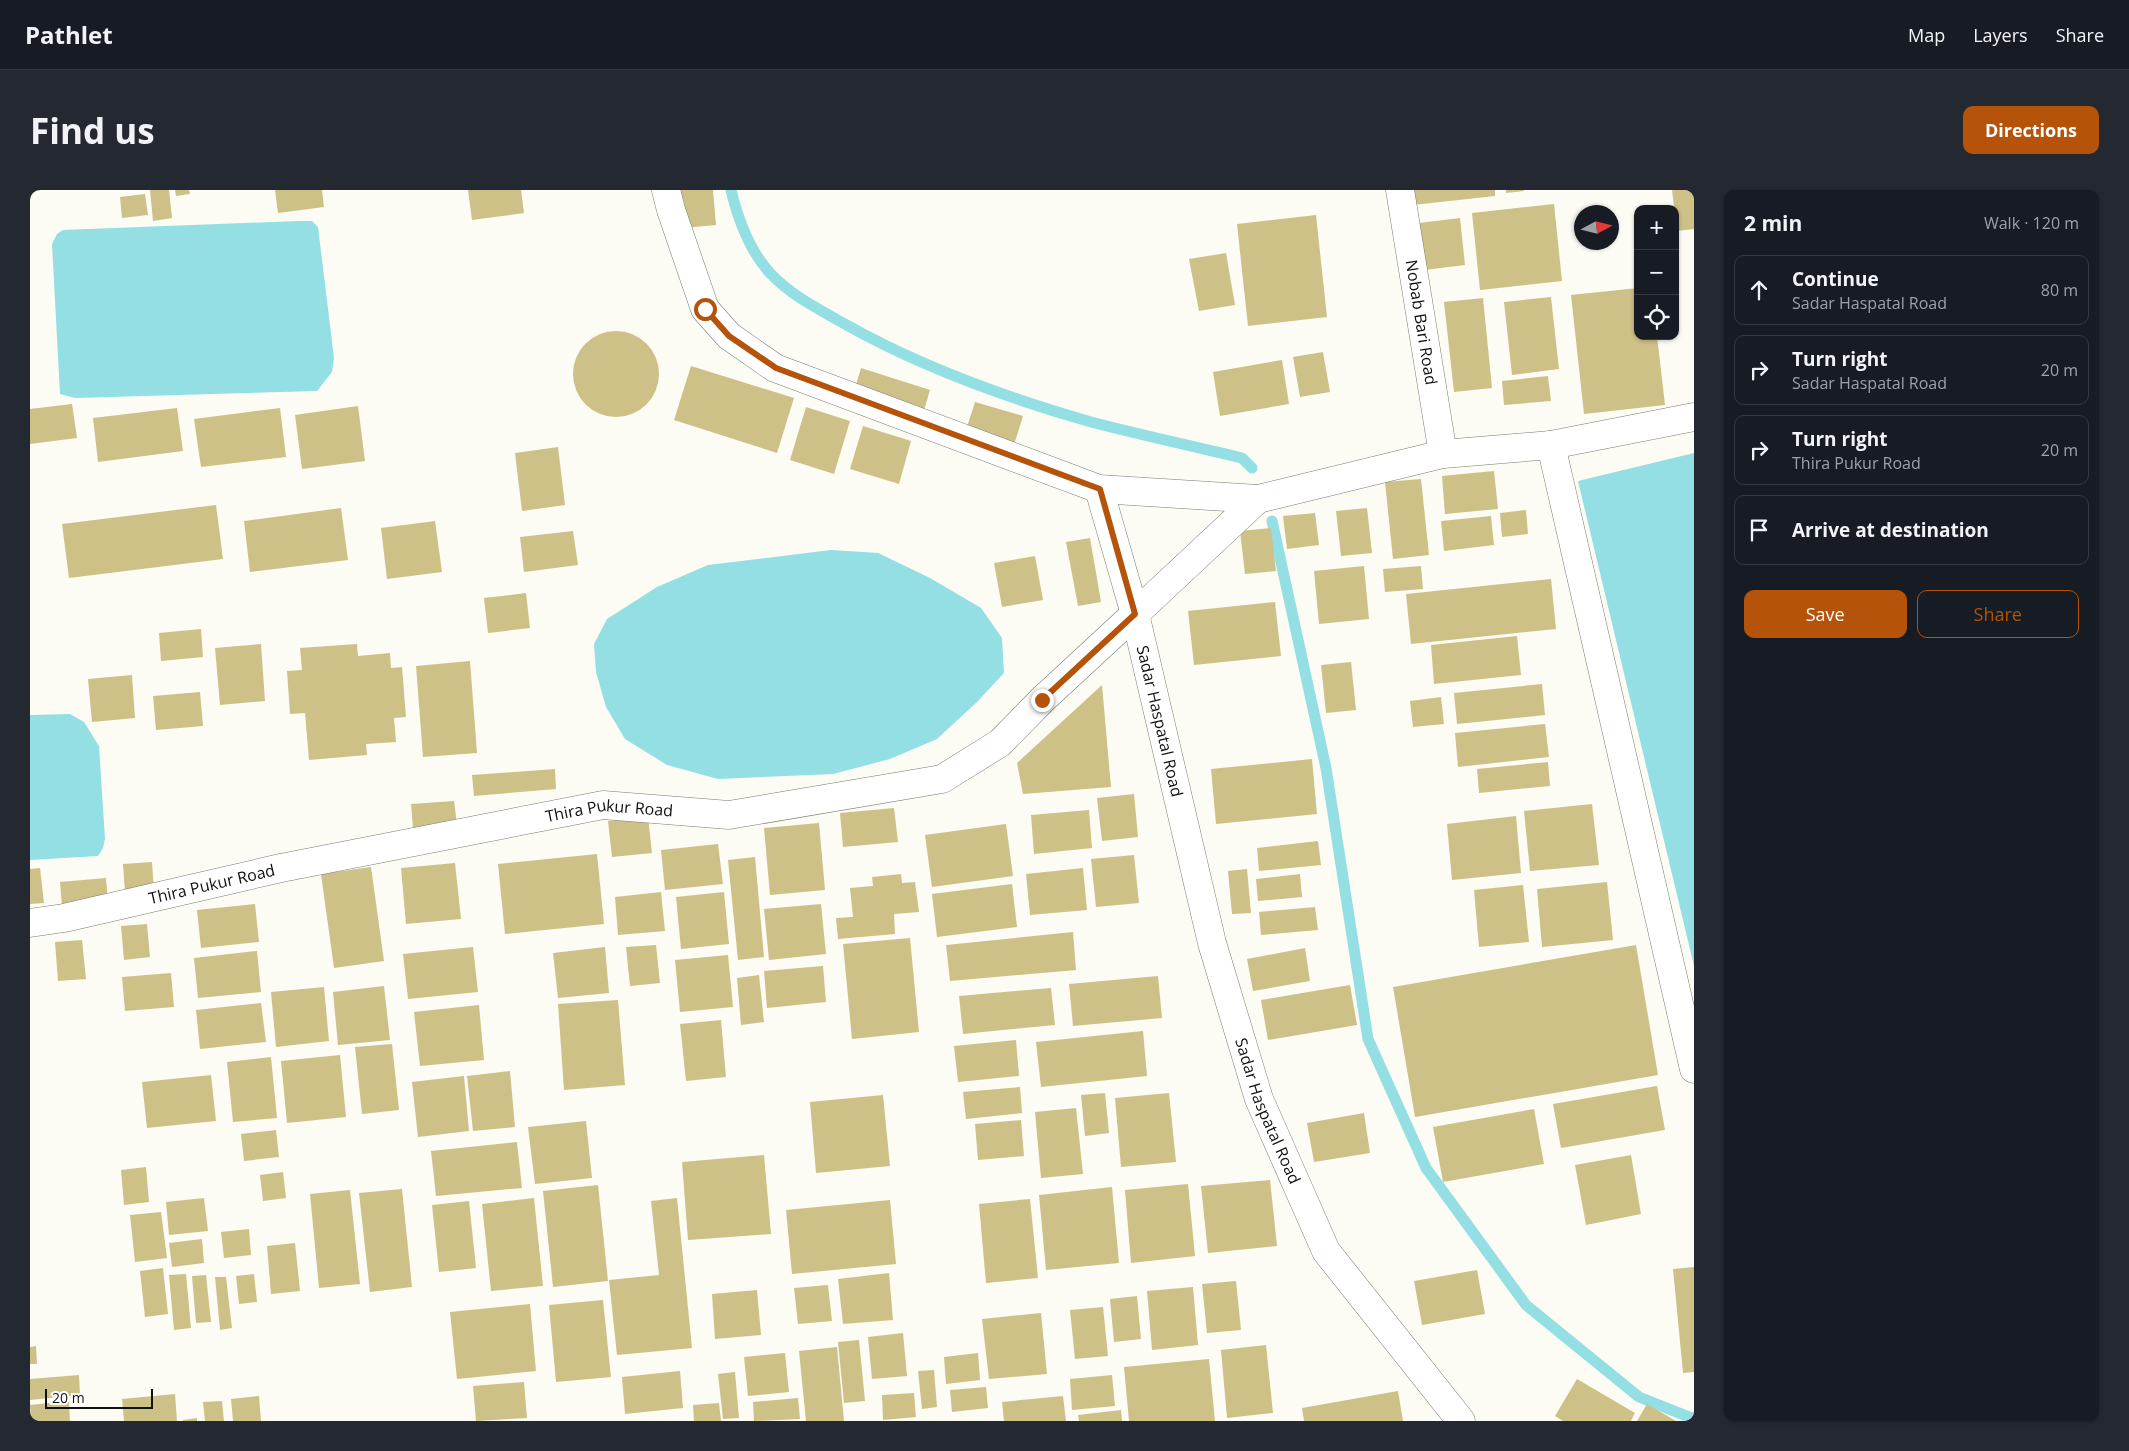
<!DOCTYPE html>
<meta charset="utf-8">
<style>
:root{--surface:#171b24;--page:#242831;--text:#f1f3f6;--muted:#9ea1a6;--line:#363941;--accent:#b45309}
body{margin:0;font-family:"Open Sans",sans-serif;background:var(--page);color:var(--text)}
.controls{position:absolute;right:15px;top:15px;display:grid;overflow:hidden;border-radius:10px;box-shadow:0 1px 4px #0004}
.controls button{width:45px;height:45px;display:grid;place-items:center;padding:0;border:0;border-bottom:1px solid var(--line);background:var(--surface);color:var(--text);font:25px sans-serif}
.compass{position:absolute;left:1544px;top:15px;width:45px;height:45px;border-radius:50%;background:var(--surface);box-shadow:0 1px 4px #0004;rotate:83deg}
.scale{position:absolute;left:15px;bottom:12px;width:108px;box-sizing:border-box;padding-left:5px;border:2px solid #10100e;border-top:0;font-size:14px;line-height:18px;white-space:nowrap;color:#10100e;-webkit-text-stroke:4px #fff;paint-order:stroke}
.stop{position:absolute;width:15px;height:15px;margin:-11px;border:4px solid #b45309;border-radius:50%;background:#fff}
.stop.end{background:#b45309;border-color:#fff;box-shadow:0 1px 5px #0008}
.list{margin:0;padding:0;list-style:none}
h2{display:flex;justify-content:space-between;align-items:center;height:65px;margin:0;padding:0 20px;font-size:21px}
h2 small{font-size:16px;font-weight:400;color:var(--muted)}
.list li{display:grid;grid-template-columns:32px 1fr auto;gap:15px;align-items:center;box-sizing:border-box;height:70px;margin:0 10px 10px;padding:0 10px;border:1px solid var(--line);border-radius:10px}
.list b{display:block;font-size:19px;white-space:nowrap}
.list p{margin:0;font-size:16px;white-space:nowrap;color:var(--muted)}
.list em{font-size:16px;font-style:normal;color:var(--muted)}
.actions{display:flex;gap:10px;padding:15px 20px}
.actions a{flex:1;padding:11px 0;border:1px solid var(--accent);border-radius:10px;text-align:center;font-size:18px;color:var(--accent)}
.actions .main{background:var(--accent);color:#fff}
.icon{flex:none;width:28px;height:28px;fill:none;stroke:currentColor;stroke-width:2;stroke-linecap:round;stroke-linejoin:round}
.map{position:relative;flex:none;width:1664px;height:1231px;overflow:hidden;border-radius:10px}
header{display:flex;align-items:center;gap:30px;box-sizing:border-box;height:70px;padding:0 25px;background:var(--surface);border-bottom:1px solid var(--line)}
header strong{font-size:24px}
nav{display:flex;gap:28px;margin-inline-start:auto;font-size:18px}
.intro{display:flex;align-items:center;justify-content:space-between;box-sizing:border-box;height:120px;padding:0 30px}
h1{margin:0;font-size:35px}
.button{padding:12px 22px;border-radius:10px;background:var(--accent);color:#fff;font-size:18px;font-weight:700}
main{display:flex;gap:30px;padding:0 30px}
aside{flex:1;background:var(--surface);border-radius:10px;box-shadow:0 1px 4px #0004}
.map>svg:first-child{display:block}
.water{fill:#93dfe3}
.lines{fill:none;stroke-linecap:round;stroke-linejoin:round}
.stream{stroke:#93dfe3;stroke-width:11}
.building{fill:#cdc188}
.minor-casing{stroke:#7b7a74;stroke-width:29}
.tertiary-casing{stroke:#7b7a74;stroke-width:29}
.minor{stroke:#fff;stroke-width:28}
.tertiary{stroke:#fff;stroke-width:28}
.route{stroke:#b45309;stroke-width:6}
.labels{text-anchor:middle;stroke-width:5;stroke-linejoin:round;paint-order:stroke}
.street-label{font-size:16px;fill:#10100e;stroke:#fff}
</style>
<header>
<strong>Pathlet</strong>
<nav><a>Map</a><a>Layers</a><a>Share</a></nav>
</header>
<div class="intro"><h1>Find us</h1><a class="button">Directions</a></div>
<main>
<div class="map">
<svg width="1664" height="1231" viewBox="0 0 1664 1231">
<rect width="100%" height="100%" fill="#fcfbf4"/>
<!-- water -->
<path class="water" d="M 268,31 L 282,31 L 288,37 L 304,168 L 302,182 L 287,201 L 45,208 L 30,204 L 22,54 L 27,44 L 33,40 Z
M 1664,263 L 1664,776 L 1548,291 Z
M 801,360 L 848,363 L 900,388 L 951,418 L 972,448 L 974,483 L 947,512 L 907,549 L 860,569 L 803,584 L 688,589 L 637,575 L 595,549 L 576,517 L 566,482 L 564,454 L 577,429 L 627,397 L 678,375 Z
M 40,524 L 54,532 L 69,556 L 75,649 L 73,658 L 68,666 L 0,670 L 0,525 Z"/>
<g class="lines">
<!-- stream -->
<path class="stream" d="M 701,0 C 708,29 720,62 741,84 C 762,106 787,118 813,133 C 889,176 977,208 1061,232 C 1111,245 1162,256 1212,268 L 1222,278
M 1242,331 L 1296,578 L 1338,849 L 1396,978 L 1496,1115 L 1609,1207 L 1664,1229"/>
</g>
<!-- building -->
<path class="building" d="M 120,0 L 139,0 L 142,28 L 123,31 Z
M 145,0 L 159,0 L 160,4 L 146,6 Z
M 245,0 L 292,0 L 294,17 L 248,23 Z
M 438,0 L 491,0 L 494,23 L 442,30 Z
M 649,0 L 683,0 L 686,35 L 654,38 Z
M 1382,0 L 1465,0 L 1465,6 L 1383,15 Z
M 1476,0 L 1494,0 L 1494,1 L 1476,3 Z
M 1642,0 L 1664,0 L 1664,39 L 1647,41 Z
M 115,4 L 118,25 L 92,28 L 90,7 Z
M 1524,14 L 1532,91 L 1450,100 L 1442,23 Z
M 1286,25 L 1297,127 L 1218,136 L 1207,34 Z
M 1430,28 L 1435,75 L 1394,80 L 1389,33 Z
M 1196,63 L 1205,115 L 1169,121 L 1159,69 Z
M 1608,98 L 1608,146 L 1627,146 L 1635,215 L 1554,224 L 1541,105 Z
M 1521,107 L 1529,179 L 1482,185 L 1474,112 Z
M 1453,108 L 1462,198 L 1424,202 L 1414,112 Z
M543 184a43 43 0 1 1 86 0a43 43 0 1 1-86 0Z
M 1293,162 L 1300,202 L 1270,207 L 1263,167 Z
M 1252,170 L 1259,214 L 1190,226 L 1183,182 Z
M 661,176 L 764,208 L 747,263 L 644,230 Z
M 831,178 L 900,200 L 892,227 L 823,205 Z
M 1518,186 L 1521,211 L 1474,215 L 1472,191 Z
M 945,212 L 993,226 L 983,258 L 935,243 Z
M 42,214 L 47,248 L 0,254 L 0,219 Z
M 328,216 L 335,271 L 272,279 L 265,225 Z
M 776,217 L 820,231 L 804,284 L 760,270 Z
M 147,218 L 153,261 L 68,272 L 63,228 Z
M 250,218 L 256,267 L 171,277 L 164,229 Z
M 833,236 L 881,251 L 869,294 L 820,279 Z
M 528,257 L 535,315 L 492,321 L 485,263 Z
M 1464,281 L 1468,319 L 1415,324 L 1412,286 Z
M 1391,289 L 1399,365 L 1363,369 L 1355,292 Z
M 186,315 L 193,369 L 39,388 L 32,334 Z
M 311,318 L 318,370 L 220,382 L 214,331 Z
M 1337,318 L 1342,363 L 1311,366 L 1306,321 Z
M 1496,320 L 1498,344 L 1472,347 L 1470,323 Z
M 1285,323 L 1289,355 L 1257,359 L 1253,326 Z
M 1461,326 L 1464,355 L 1414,361 L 1411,331 Z
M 405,331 L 412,382 L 357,389 L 351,338 Z
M 1241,338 L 1246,381 L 1215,384 L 1210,341 Z
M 543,341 L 548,375 L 494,382 L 490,347 Z
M 1060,348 L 1071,412 L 1048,416 L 1036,352 Z
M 1005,366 L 1013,410 L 972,417 L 964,373 Z
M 1334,376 L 1339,429 L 1289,434 L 1284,381 Z
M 1391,376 L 1393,399 L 1355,402 L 1353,379 Z
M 1521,389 L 1526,439 L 1381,454 L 1376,404 Z
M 496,403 L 500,438 L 458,443 L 454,408 Z
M 1245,412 L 1251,466 L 1164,475 L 1158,421 Z
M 171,439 L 173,467 L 131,471 L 129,443 Z
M 1487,446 L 1491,485 L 1404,494 L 1401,455 Z
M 231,454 L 235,511 L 190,515 L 185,458 Z
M 327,454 L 328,466 L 360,463 L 361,478 L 372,477 L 376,527 L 364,528 L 366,552 L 336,554 L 337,565 L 279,570 L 275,523 L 260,524 L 257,481 L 272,480 L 270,458 Z
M 440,471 L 447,563 L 393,567 L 386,476 Z
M 1321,472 L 1326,520 L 1296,523 L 1291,475 Z
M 102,485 L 105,528 L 62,532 L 58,489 Z
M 1512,494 L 1515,525 L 1427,534 L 1424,503 Z
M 1072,495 L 1081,597 L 993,604 L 987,573 Z
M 170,502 L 173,536 L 126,540 L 123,506 Z
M 1411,507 L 1414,534 L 1383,537 L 1380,511 Z
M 1515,534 L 1519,567 L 1428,577 L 1425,543 Z
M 1282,569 L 1287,624 L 1186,634 L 1181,579 Z
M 1518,572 L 1520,596 L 1449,603 L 1447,579 Z
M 525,579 L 526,599 L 444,606 L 442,585 Z
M 1104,604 L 1108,647 L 1072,651 L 1067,608 Z
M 424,611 L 427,634 L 383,638 L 381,614 Z
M 1562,614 L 1569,675 L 1500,681 L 1494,621 Z
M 864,618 L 868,652 L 813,657 L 810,623 Z
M 1059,620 L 1062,658 L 1004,664 L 1001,625 Z
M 1486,626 L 1491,683 L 1422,690 L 1417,634 Z
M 618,627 L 622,663 L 582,667 L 578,631 Z
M 789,633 L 795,700 L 740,705 L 734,638 Z
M 976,634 L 983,686 L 902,697 L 895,645 Z
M 1288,651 L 1291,675 L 1229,681 L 1227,658 Z
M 688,654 L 693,694 L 635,700 L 631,660 Z
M 567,664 L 574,734 L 475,744 L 468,674 Z
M 1104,665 L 1109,713 L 1066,717 L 1061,669 Z
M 725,667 L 734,767 L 708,770 L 698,670 Z
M 122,672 L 124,701 L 95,703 L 93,674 Z
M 425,673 L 431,729 L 376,734 L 371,678 Z
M 341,677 L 354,771 L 304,778 L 291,684 Z
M 10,678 L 14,713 L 0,714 L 0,679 Z
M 1053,678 L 1057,720 L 1000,725 L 996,684 Z
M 1217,679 L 1221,723 L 1202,724 L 1198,681 Z
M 871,684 L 872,693 L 885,692 L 889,722 L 864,724 L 865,744 L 808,749 L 806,728 L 823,727 L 820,698 L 843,696 L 842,687 Z
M 1270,684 L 1272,707 L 1228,711 L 1226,689 Z
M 76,688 L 78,712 L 32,716 L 30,692 Z
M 1577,692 L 1583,750 L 1512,757 L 1507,699 Z
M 982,694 L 987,737 L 907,747 L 902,704 Z
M 1493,695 L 1499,752 L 1449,757 L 1444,700 Z
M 631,702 L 635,741 L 588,745 L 585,707 Z
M 694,702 L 699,754 L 651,759 L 646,707 Z
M 225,714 L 229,752 L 171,758 L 167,720 Z
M 791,714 L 796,764 L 739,770 L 734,719 Z
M 1285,717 L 1288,740 L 1231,745 L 1229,722 Z
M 117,734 L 120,767 L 94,770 L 91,736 Z
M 1043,742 L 1046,780 L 920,791 L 916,755 Z
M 880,748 L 889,842 L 822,849 L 813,754 Z
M 52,750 L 56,789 L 28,791 L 25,752 Z
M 626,755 L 630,793 L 600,796 L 596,757 Z
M 1606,755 L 1628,885 L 1385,927 L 1363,797 Z
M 443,757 L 448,802 L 378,809 L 373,764 Z
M 575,757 L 579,803 L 528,808 L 523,763 Z
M 1275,758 L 1280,791 L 1223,801 L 1217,769 Z
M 227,761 L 231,802 L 168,808 L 164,768 Z
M 698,765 L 703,817 L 650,822 L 645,770 Z
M 793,776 L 796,812 L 737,818 L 734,781 Z
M 141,783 L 144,817 L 95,821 L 92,787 Z
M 729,785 L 734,832 L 711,835 L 707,788 Z
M 1128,786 L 1132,828 L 1043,836 L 1039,794 Z
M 1320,795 L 1327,835 L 1238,850 L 1231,810 Z
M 354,796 L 360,850 L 308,855 L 303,802 Z
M 294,797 L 299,851 L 246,857 L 241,802 Z
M 1021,798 L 1025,835 L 933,844 L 929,806 Z
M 588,810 L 595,895 L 534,900 L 528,814 Z
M 231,813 L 236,852 L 170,859 L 166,820 Z
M 449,815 L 454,870 L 390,876 L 384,822 Z
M 691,830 L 696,887 L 656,891 L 650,834 Z
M 1113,841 L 1117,886 L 1011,897 L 1006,852 Z
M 986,850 L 989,886 L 928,892 L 924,856 Z
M 362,854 L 369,920 L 332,924 L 325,857 Z
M 310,865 L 316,927 L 257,933 L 251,871 Z
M 241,867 L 247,928 L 203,932 L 197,872 Z
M 480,881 L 485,937 L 443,941 L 437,886 Z
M 181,885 L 186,931 L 117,938 L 112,892 Z
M 434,886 L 439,941 L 388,947 L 382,892 Z
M 1627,896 L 1635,940 L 1531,958 L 1523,914 Z
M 990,897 L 992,923 L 936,929 L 933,902 Z
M 1075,903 L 1079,943 L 1055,946 L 1051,905 Z
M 1139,903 L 1146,972 L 1091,977 L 1085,908 Z
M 853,905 L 860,976 L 786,983 L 780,912 Z
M 1046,918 L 1053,984 L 1011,988 L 1005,922 Z
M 1504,919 L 1514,974 L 1413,992 L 1403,937 Z
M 1334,923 L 1340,963 L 1284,972 L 1277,933 Z
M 991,930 L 994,966 L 948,970 L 945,934 Z
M 556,931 L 562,988 L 505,994 L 498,937 Z
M 246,940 L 249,967 L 214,971 L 211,944 Z
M 487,952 L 492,998 L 406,1006 L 401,961 Z
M 734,965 L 741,1044 L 658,1050 L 652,972 Z
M 1601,965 L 1611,1024 L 1556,1035 L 1545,975 Z
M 116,977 L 119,1012 L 94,1015 L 91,980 Z
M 253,982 L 256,1008 L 233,1011 L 230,985 Z
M 1240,990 L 1247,1056 L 1178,1063 L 1171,996 Z
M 1158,994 L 1165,1066 L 1101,1073 L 1095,1000 Z
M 568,995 L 578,1091 L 523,1097 L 513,1001 Z
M 1082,997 L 1089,1073 L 1016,1080 L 1009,1005 Z
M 372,999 L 382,1097 L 340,1102 L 329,1003 Z
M 320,1000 L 330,1094 L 289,1098 L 280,1004 Z
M 174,1008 L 178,1041 L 139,1045 L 136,1012 Z
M 504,1008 L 513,1096 L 461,1101 L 452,1014 Z
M 647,1008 L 662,1158 L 587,1165 L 579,1090 L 629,1085 L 621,1011 Z
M 1000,1009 L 1008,1088 L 956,1093 L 949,1014 Z
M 860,1010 L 866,1074 L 762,1084 L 756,1020 Z
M 439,1011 L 446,1078 L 409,1082 L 402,1015 Z
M 131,1022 L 137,1068 L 105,1072 L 100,1025 Z
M 219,1039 L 221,1065 L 194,1068 L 191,1042 Z
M 172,1049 L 174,1073 L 142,1077 L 139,1053 Z
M 265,1053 L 270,1101 L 241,1104 L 237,1056 Z
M 1664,1077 L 1664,1182 L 1653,1183 L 1643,1079 Z
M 133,1078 L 138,1124 L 115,1127 L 110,1081 Z
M 1447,1080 L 1455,1124 L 1392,1135 L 1384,1091 Z
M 859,1083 L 863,1130 L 813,1134 L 808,1089 Z
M 156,1084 L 161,1138 L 144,1140 L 139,1085 Z
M 224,1084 L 227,1112 L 209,1114 L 206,1086 Z
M 176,1085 L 181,1132 L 166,1133 L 162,1086 Z
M 185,1087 L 196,1087 L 202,1138 L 190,1140 Z
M 1206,1091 L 1211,1140 L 1177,1143 L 1172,1094 Z
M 798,1095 L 802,1131 L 768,1134 L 764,1098 Z
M 1163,1097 L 1168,1155 L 1122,1160 L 1117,1101 Z
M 727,1100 L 731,1145 L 685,1149 L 682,1104 Z
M 1107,1106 L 1111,1149 L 1084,1152 L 1080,1109 Z
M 573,1110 L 581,1187 L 526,1192 L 519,1115 Z
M 500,1114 L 506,1181 L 427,1189 L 420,1122 Z
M 1073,1117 L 1078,1166 L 1045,1169 L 1040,1120 Z
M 1011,1123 L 1017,1184 L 959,1189 L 952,1129 Z
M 873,1143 L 877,1186 L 842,1189 L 838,1147 Z
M 829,1150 L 835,1211 L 814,1213 L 808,1152 Z
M 1236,1155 L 1243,1223 L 1197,1228 L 1191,1160 Z
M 6,1156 L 7,1174 L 0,1174 L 0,1157 Z
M 807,1157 L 814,1231 L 776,1231 L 769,1161 Z
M 755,1163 L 759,1202 L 718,1206 L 714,1167 Z
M 948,1163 L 950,1190 L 916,1194 L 914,1167 Z
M 1179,1169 L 1185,1231 L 1099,1231 L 1094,1177 Z
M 904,1180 L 907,1217 L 892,1219 L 888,1181 Z
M 650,1181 L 653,1218 L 595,1224 L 592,1187 Z
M 705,1182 L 709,1228 L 693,1229 L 688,1184 Z
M 49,1185 L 50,1205 L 0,1210 L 0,1189 Z
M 1082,1185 L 1085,1216 L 1042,1220 L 1040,1189 Z
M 1547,1189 L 1605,1223 L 1601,1231 L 1533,1231 L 1525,1226 Z
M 494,1192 L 497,1228 L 446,1231 L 443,1196 Z
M 956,1197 L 958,1218 L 922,1222 L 920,1200 Z
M 1368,1201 L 1373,1231 L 1274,1231 L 1272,1218 Z
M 884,1203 L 886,1227 L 853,1230 L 852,1205 Z
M 145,1204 L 147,1231 L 94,1231 L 92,1209 Z
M 229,1206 L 231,1231 L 203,1231 L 201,1209 Z
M 1033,1206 L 1036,1231 L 974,1231 L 972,1212 Z
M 768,1208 L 770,1229 L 724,1231 L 723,1212 Z
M 39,1211 L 40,1231 L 1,1231 L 0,1215 Z
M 192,1211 L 194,1231 L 175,1231 L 173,1212 Z
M 689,1213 L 691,1231 L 664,1231 L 663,1215 Z
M 1617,1214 L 1646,1231 L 1607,1231 Z
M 1091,1220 L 1092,1231 L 1049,1231 L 1048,1225 Z
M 167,1228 L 167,1231 L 153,1231 L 153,1230 Z"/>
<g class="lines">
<defs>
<g id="minor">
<path id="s1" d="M 1370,0 L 1413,264"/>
<path d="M 1521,255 L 1664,879"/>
<path id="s2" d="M 0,733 L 34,728 L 251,678 L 573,615 L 699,625 L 912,589 L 970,553 L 1012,510 L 1105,424"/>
</g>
<g id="tertiary">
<path d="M 636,0 L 641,20 L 675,119 L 699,146 L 745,178 L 1069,299 L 1228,309 L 1413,264 L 1521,255 L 1664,227"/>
<path id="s3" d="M 1069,299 L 1105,424 L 1182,753 L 1229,909 L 1296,1061 L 1431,1231"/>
<path d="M 1105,424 L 1228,309"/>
</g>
</defs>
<!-- minor casing -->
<use href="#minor" class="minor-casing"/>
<!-- tertiary casing -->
<use href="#tertiary" class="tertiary-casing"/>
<!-- minor -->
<use href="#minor" class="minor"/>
<!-- tertiary -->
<use href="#tertiary" class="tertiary"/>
</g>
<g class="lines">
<!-- route -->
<path class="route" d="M 675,119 L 699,146 L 746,178 L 1070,299 L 1105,424 L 1012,510"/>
</g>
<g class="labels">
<!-- street labels -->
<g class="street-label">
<text dy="6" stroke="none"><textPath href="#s1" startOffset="134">Nobab Bari Road</textPath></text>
<text dy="6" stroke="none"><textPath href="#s3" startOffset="240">Sadar Haspatal Road</textPath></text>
<text dy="6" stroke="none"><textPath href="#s2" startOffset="591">Thira Pukur Road</textPath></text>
<text dy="6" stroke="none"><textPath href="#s2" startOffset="186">Thira Pukur Road</textPath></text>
<text dy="6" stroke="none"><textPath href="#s3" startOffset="645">Sadar Haspatal Road</textPath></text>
</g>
</g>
</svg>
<div class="controls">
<button>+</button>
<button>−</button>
<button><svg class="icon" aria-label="locate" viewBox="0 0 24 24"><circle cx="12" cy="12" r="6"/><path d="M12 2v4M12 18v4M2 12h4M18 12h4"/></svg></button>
</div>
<svg class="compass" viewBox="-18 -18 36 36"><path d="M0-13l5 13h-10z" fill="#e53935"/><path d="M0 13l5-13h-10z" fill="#9ea1a6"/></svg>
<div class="scale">20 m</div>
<div class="stop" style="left:675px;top:119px"></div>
<div class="stop end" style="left:1012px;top:510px"></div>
</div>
<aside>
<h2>2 min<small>Walk · 120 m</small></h2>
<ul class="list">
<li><svg class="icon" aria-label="ahead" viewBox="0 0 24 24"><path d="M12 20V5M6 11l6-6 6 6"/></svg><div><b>Continue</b><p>Sadar Haspatal Road</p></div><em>80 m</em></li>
<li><svg class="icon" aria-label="right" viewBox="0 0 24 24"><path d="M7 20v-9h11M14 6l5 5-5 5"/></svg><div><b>Turn right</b><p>Sadar Haspatal Road</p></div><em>20 m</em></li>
<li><svg class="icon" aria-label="right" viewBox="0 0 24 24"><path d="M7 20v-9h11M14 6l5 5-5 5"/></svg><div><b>Turn right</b><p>Thira Pukur Road</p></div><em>20 m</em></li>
<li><svg class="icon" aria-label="arrive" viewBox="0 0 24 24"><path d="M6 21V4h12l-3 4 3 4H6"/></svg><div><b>Arrive at destination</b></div></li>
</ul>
<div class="actions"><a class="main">Save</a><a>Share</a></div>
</aside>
</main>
